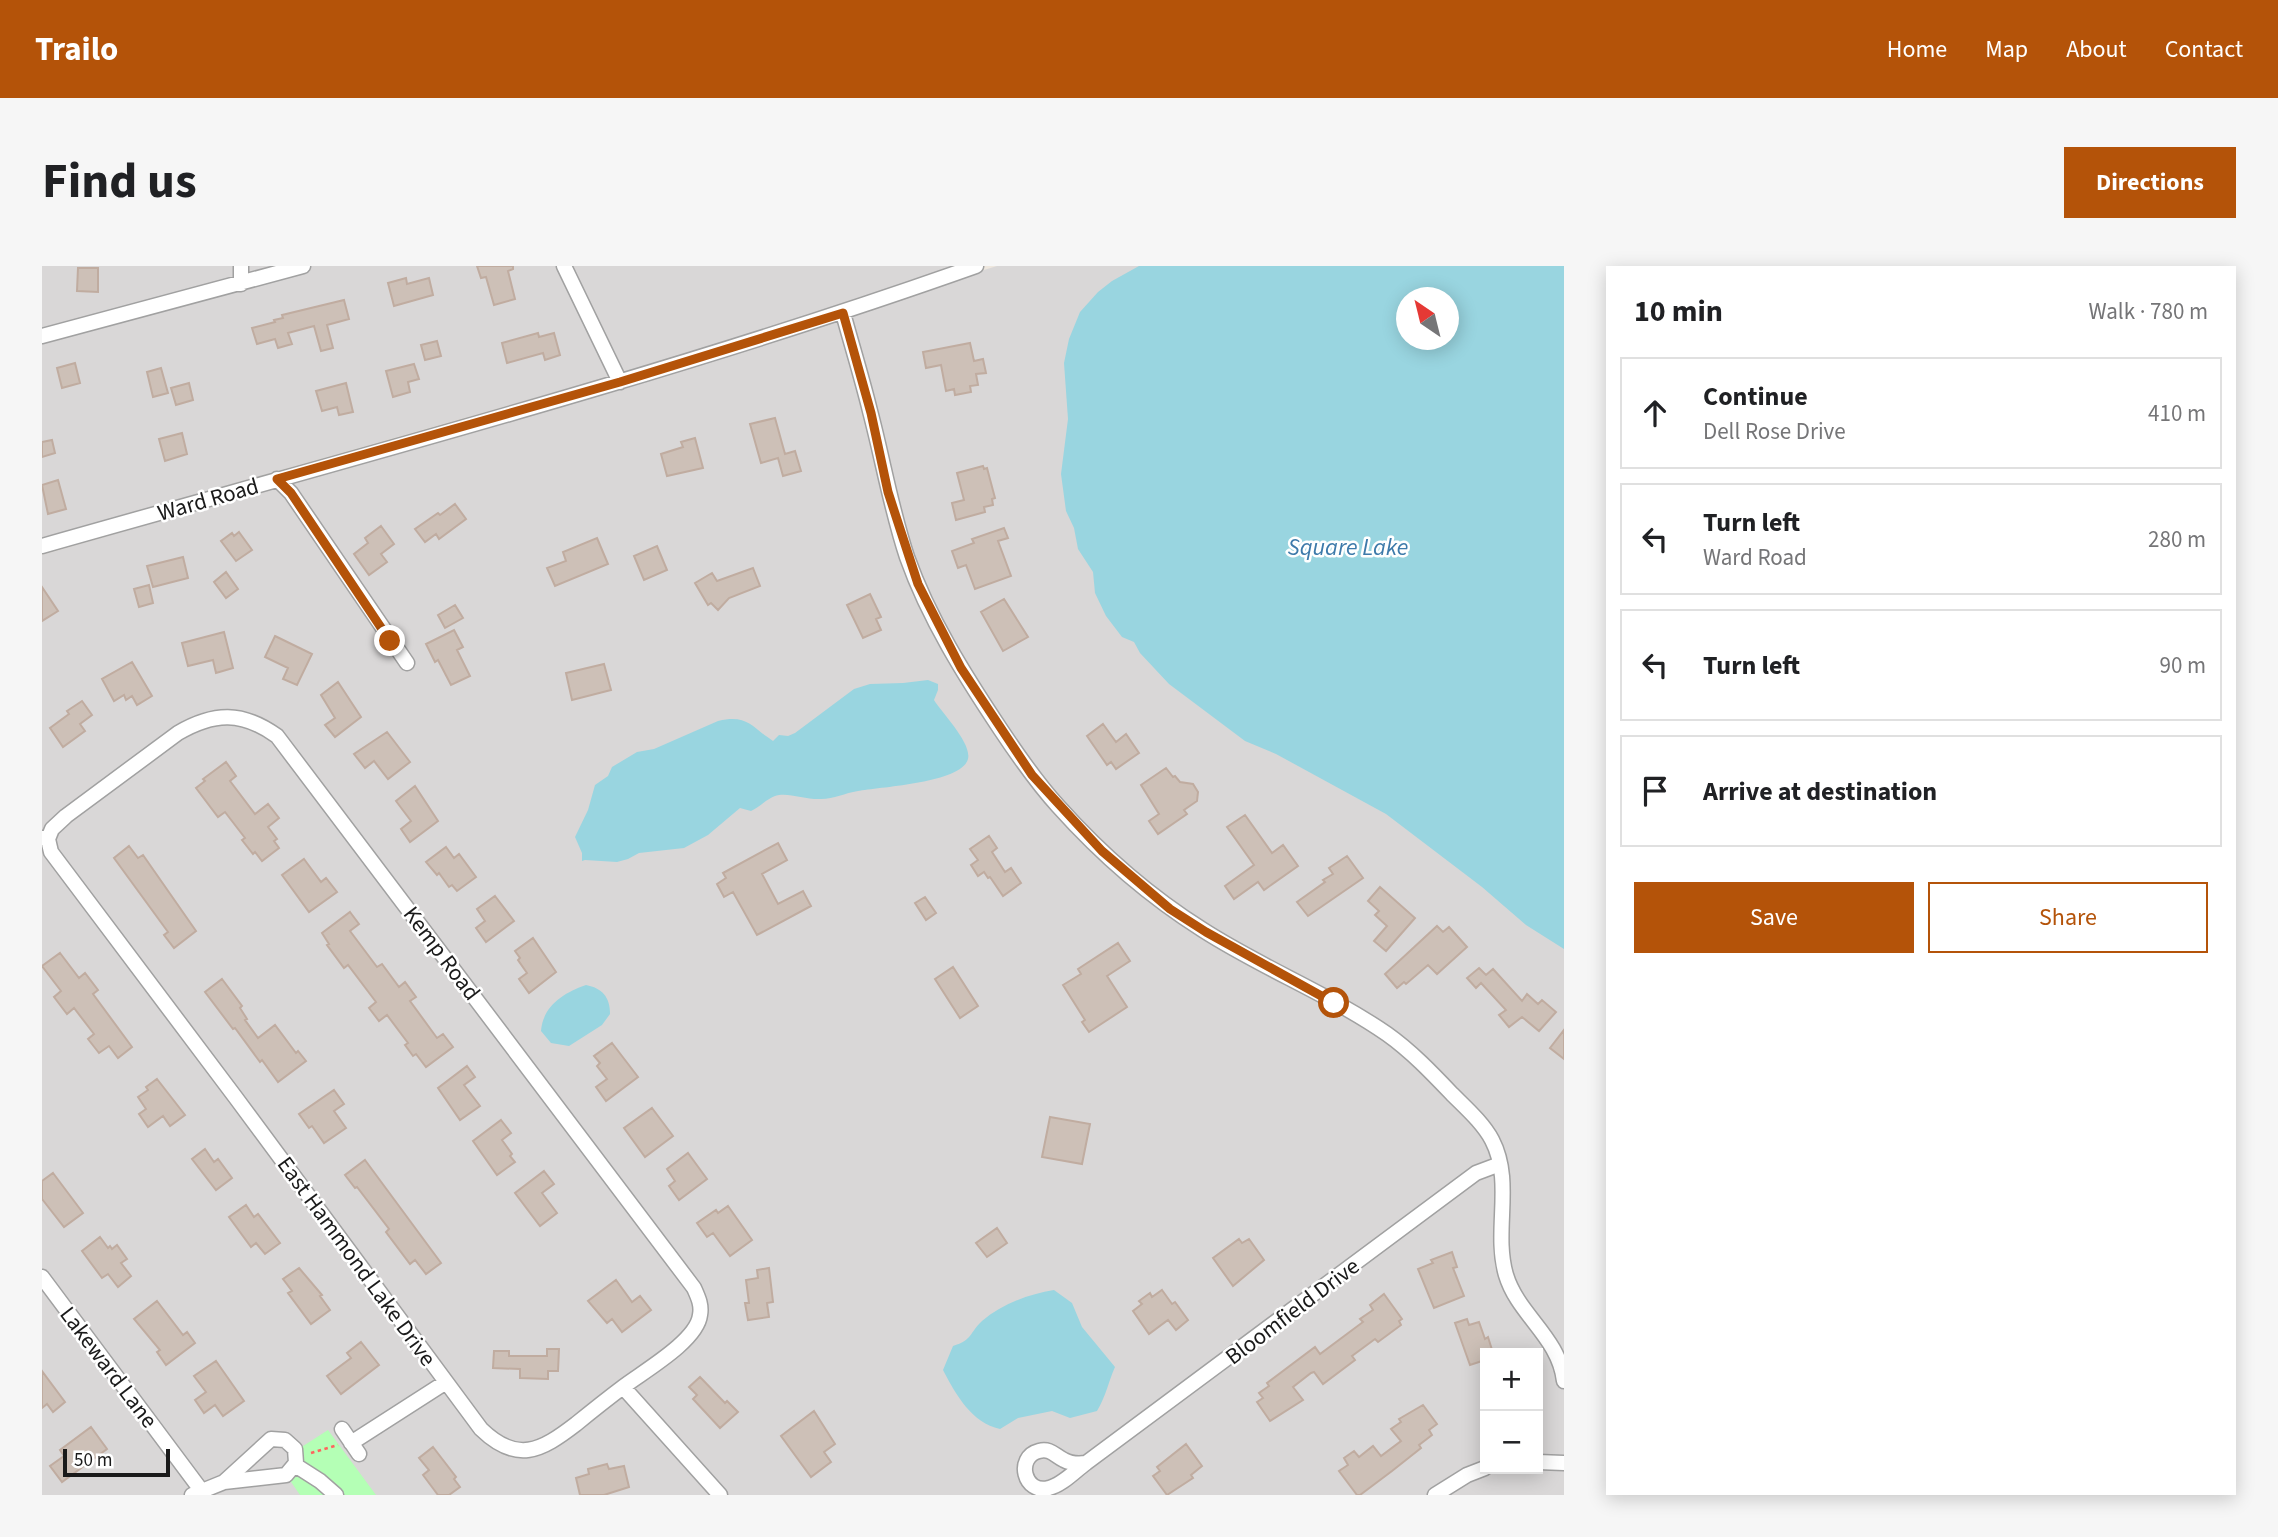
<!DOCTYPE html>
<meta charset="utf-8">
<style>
:root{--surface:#fff;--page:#f6f6f6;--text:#202124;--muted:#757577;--line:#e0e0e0;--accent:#b45309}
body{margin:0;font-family:"Source Sans 3",sans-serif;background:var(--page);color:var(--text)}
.controls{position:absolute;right:21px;bottom:21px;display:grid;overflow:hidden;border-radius:0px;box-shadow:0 4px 18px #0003}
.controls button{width:63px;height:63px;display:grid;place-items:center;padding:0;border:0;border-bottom:2px solid var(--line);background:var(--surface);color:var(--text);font:35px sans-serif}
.compass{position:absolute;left:1354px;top:21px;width:63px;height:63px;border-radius:50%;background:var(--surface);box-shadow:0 4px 18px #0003;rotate:325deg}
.scale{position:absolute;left:21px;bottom:18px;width:107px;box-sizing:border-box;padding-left:7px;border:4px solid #1a1a1a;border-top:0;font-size:19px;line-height:24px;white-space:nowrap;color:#1a1a1a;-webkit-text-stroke:5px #fff;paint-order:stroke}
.stop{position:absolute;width:21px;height:21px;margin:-16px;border:5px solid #b45309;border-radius:50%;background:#fff}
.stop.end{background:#b45309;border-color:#fff;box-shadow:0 2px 7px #0008}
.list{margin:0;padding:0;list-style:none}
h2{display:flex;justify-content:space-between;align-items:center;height:91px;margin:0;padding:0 28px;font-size:30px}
h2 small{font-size:23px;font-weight:400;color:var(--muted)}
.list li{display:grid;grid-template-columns:46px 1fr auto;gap:21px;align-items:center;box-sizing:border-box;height:112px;margin:0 14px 14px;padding:0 14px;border:2px solid var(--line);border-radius:0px}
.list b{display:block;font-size:26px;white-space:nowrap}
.list p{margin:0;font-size:23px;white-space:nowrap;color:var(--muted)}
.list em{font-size:23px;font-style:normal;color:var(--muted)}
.actions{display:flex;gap:14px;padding:21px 28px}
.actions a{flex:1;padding:16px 0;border:2px solid var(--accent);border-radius:0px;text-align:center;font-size:24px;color:var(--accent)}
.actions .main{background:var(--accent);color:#fff}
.icon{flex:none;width:38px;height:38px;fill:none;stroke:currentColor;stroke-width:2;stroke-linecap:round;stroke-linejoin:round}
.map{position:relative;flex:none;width:1522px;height:1229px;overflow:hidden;border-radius:0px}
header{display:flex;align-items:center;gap:42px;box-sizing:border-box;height:98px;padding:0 35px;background:var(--accent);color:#fff}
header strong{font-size:33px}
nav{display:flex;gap:38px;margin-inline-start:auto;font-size:24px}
.intro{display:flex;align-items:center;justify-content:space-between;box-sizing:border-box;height:168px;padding:0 42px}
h1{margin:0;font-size:49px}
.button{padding:18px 32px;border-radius:0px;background:var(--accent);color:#fff;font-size:24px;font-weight:700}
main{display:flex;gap:42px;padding:0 42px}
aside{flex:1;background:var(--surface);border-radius:0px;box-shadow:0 4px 18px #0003}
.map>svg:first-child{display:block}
.residential{fill:#d9d7d7;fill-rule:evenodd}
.park{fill:#b4ffb5}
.water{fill:#99d5e0;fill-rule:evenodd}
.building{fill:#cdc0b7;stroke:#c0aca0;stroke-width:2}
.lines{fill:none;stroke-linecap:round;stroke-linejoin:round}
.minor-casing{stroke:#a1a1a1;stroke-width:17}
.path{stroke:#ff645e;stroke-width:2.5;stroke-dasharray:3.5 3.5;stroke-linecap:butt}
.minor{stroke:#fff;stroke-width:14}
.route{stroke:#b45309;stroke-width:9}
.labels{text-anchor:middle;stroke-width:5;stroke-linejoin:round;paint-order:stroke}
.street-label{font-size:23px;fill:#1a1a1a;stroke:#fff}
.water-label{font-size:24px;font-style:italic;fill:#3d7aaa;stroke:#fff}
</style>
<header>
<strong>Trailo</strong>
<nav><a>Home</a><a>Map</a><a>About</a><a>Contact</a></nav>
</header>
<div class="intro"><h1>Find us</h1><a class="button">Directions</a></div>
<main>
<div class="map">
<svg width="1522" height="1229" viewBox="0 0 1522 1229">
<rect width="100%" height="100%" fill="#eee7de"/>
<!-- residential -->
<path class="residential" d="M 0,0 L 916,0 L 623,95 L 0,272 Z
M 955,0 L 1447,0 L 1406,32 L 1364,32 L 1364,74 L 1522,516 L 1522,1229 L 0,1229 L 0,289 L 219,226 ZM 1443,1087 L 1496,1087 L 1496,1203 L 1443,1203 Z"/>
<!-- park -->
<path class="park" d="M 286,1164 L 334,1229 L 258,1229 L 247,1213 C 259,1205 263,1197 258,1182 Z"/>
<!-- water -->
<path class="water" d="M 1097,0 L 1522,0 L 1522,683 L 1484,659 L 1440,621 L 1344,548 L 1234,488 L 1203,475 L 1127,418 L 1098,387 L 1092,376 L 1080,371 L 1064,350 L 1053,327 L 1051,306 L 1036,283 L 1032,262 L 1024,245 L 1019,208 L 1026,153 L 1022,97 L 1027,73 L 1038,46 L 1056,26 L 1070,15 ZM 1364,32 L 1406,32 L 1406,74 L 1364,74 Z
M 886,414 L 896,418 L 896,424 L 892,434 C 900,447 930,477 926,493 C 920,517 837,521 816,525 C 803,527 792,533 779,533 C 766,534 748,527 737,529 C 726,531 718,541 709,545 L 698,542 L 666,569 L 642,582 L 597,587 L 586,593 L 575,596 L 543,594 L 540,595 L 540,587 L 533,571 L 546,544 L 553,519 L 566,510 L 570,501 L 595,486 L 612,483 L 676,455 C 706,448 709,461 731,475 L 737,469 L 746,470 L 753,467 L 812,423 L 828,418 L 861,417 Z
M 544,719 C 560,722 568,731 568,748 L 560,759 L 527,780 L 509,777 L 499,765 C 501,740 521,727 544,719 Z
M 1012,1024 L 1030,1037 L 1040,1061 L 1073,1101 C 1066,1117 1064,1130 1055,1145 L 1028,1152 L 1010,1145 L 976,1152 L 958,1163 C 930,1157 914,1129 901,1104 L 911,1080 C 931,1074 927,1067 940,1055 C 960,1038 987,1028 1012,1024 Z"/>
<!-- building -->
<path class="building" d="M 435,0 L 471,0 L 471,3 L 466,5 L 473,33 L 452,39 L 444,11 L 439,12 Z
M 36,2 L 56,2 L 56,26 L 35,25 Z
M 364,12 L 365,18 L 387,12 L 391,29 L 352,40 L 346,17 Z
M 302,34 L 307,53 L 285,59 L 291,82 L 279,85 L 272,60 L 246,67 L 250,78 L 236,82 L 233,73 L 215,78 L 210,62 L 233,56 L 232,54 L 241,52 L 240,49 Z
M 496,67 L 497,71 L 512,67 L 518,89 L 503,94 L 501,87 L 465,97 L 460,77 Z
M 395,75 L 399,90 L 383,94 L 379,79 Z
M 928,77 L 932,95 L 941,93 L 944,107 L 934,108 L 936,119 L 928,120 L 929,126 L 913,129 L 912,123 L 904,125 L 899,99 L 884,102 L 881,86 Z
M 33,97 L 38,117 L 20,122 L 15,102 Z
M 372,98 L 377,113 L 366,116 L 368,126 L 351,131 L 344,105 Z
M 119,102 L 126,127 L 111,131 L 105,106 Z
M 147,117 L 151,134 L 134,139 L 129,122 Z
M 304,117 L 311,146 L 297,149 L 295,141 L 280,145 L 274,125 Z
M 733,152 L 743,188 L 753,185 L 759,205 L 741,210 L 736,192 L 719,197 L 708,158 Z
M 140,167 L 145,188 L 123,195 L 117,173 Z
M 653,172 L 661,202 L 625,210 L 619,188 L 641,181 L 639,176 Z
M 10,174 L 13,187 L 0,191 L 0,176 Z
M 941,200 L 942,203 L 945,202 L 953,232 L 950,233 L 951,239 L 942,241 L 943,246 L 914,254 L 910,237 L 922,234 L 915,207 Z
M 16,214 L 24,243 L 6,248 L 0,219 Z
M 413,238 L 424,253 L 397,273 L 394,268 L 383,276 L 373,263 L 396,247 L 398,249 Z
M 339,260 L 352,278 L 339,288 L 345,296 L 327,309 L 312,288 L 326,277 L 323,272 Z
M 962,262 L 966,272 L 956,275 L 969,310 L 933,323 L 924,299 L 916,302 L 910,285 L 932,277 L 930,273 Z
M 197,266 L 210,284 L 194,295 L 179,275 L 190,267 L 192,270 Z
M 555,272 L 566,298 L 513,320 L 505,302 L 524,295 L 521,286 Z
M 615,280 L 625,304 L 602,314 L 592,290 Z
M 141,291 L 146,312 L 111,321 L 105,300 Z
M 711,302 L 718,320 L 687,332 L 676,344 L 669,337 L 666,339 L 653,317 L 670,307 L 675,315 Z
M 184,306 L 196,323 L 184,332 L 172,316 Z
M 107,319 L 111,337 L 97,341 L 92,323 Z
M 0,321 L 16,345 L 0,355 Z
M 828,328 L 839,351 L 834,353 L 839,364 L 821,372 L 805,339 Z
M 962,333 L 986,371 L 961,385 L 939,346 Z
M 413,339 L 421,352 L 403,362 L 396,349 Z
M 412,364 L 421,381 L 415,384 L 428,410 L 409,419 L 396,394 L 393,396 L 384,378 Z
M 182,366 L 191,402 L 174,407 L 171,394 L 146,400 L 140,377 Z
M 233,370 L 270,388 L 255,419 L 241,413 L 246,402 L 223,391 Z
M 90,396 L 110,430 L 95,439 L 90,430 L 84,434 L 82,429 L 72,435 L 60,413 Z
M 562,398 L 569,424 L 530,434 L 524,407 Z
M 296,416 L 319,451 L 293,471 L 283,459 L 293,452 L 279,429 Z
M 40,435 L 50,449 L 38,458 L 43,465 L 21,481 L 8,462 L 27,448 L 25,445 Z
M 1061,458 L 1074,476 L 1084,468 L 1097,487 L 1074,503 L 1069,496 L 1065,499 L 1045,470 Z
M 345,466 L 368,496 L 346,513 L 332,495 L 323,502 L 312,488 Z
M 184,496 L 194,510 L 188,515 L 213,548 L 226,538 L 237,552 L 226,561 L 235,573 L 232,575 L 237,582 L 220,595 L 213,586 L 211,588 L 200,574 L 203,572 L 183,546 L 176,551 L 154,522 L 163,515 L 161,513 Z
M 1124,502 L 1131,511 L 1133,510 L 1138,516 L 1151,518 L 1156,526 L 1155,535 L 1142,544 L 1145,548 L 1116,568 L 1107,555 L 1117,548 L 1099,519 Z
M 373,520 L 396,555 L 368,576 L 359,563 L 369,555 L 354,535 Z
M 1203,549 L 1230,587 L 1241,579 L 1256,600 L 1222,624 L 1216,616 L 1192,633 L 1183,620 L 1212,599 L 1185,561 Z
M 947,570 L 955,582 L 950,586 L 963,606 L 969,602 L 979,617 L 961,630 L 948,611 L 946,612 L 942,606 L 936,610 L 929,599 L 936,594 L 928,583 Z
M 736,577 L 745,594 L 720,608 L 736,638 L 761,625 L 769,640 L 715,669 L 691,626 L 682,631 L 675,618 L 684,612 L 681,607 Z
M 87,580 L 96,592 L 101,589 L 154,665 L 132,682 L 122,669 L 126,666 L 72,592 Z
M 404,581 L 412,592 L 417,588 L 434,611 L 415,625 L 410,619 L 407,621 L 397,607 L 395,609 L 384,596 Z
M 1305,590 L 1321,612 L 1266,650 L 1255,636 L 1283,616 L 1281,614 L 1291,608 L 1287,602 Z
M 262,593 L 279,616 L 284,612 L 295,626 L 267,646 L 240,609 Z
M 1338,621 L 1373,652 L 1344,685 L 1332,675 L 1345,660 L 1333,649 L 1337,645 L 1326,635 Z
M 453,630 L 472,655 L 444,676 L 434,662 L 443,655 L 435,643 Z
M 883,631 L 894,647 L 884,654 L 873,637 Z
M 308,646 L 317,658 L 308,665 L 335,701 L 340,698 L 357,721 L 363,716 L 374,731 L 368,735 L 395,772 L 401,768 L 411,781 L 384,801 L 374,788 L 371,790 L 363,779 L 366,777 L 345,749 L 337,755 L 327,742 L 334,736 L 306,699 L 302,702 L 285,679 L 287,678 L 280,667 Z
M 1395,660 L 1401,666 L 1407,661 L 1425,681 L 1395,708 L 1386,699 L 1364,718 L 1362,716 L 1355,722 L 1343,708 Z
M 491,672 L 514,706 L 487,727 L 477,713 L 485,707 L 476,694 L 478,692 L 473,685 Z
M 1076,677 L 1088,695 L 1065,710 L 1085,741 L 1047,766 L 1040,756 L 1043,754 L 1021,719 L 1039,708 L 1036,703 Z
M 18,687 L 37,712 L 43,707 L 56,724 L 51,728 L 90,781 L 76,792 L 67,780 L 57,787 L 46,773 L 52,768 L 32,742 L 25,748 L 12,731 L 19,725 L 0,700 Z
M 911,701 L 936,740 L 918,752 L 893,713 Z
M 1437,702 L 1444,709 L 1451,703 L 1480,735 L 1485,728 L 1496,738 L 1500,734 L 1514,746 L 1497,765 L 1480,751 L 1467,761 L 1457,749 L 1464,744 L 1439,717 L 1434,722 L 1425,712 Z
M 180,713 L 200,740 L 198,742 L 205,753 L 203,754 L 216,772 L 233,759 L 254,787 L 256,785 L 264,795 L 236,816 L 220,794 L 218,796 L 193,762 L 191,763 L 163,726 Z
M 1522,764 L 1522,793 L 1508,782 Z
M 570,777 L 596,811 L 564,835 L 554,821 L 565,813 L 555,800 L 558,797 L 552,790 Z
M 425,800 L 433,811 L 422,819 L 438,840 L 418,854 L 396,822 Z
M 115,813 L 143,849 L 128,860 L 121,850 L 106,861 L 97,848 L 104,843 L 96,831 L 106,824 L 104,821 Z
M 292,824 L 302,838 L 292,845 L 304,862 L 282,877 L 270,860 L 267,862 L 257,848 Z
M 610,842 L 631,870 L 603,891 L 582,862 Z
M 1008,851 L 1048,858 L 1040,898 L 1000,891 Z
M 459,854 L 469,867 L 460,874 L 470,888 L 468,890 L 473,896 L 455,909 L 431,875 Z
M 163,883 L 172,896 L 176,893 L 190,912 L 174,924 L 150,893 Z
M 646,887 L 665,913 L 637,934 L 627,920 L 633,915 L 625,903 Z
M 323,894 L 399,997 L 384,1008 L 373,994 L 368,998 L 344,966 L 347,963 L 315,921 L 313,922 L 303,909 Z
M 502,905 L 512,918 L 500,927 L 515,947 L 498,960 L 473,927 Z
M 11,907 L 41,947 L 22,961 L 0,933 L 0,915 Z
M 204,939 L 212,951 L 216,948 L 238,977 L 223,988 L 214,977 L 209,981 L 187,951 Z
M 686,940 L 710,974 L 688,990 L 671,967 L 665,971 L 655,957 L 674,944 L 676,947 Z
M 955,962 L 965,977 L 945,991 L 934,977 Z
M 58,971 L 66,982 L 68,980 L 70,983 L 75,979 L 85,993 L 79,997 L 89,1010 L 76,1021 L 66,1008 L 60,1012 L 40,985 Z
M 1197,973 L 1200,977 L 1207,973 L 1222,994 L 1191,1020 L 1171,992 Z
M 1410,986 L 1415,1001 L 1411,1002 L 1422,1030 L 1392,1042 L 1376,1003 L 1391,997 L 1389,994 Z
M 257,1002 L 280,1029 L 278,1030 L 288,1044 L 269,1058 L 246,1027 L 250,1025 L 241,1013 Z
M 727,1002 L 731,1036 L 725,1037 L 727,1051 L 706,1054 L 703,1037 L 707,1037 L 704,1014 L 716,1012 L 715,1004 Z
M 574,1014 L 590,1036 L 598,1030 L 609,1044 L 580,1066 L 570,1053 L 565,1057 L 546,1035 Z
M 1120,1024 L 1130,1038 L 1133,1036 L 1146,1054 L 1134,1064 L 1126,1054 L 1107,1068 L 1091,1045 L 1100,1038 L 1097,1035 L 1108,1027 L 1110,1031 Z
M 1342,1028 L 1360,1053 L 1357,1055 L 1359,1059 L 1336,1076 L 1333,1073 L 1310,1090 L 1313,1094 L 1281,1118 L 1272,1106 L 1269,1107 L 1251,1121 L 1261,1134 L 1228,1155 L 1215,1136 L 1221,1132 L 1217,1127 L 1227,1120 L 1225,1117 L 1273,1081 L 1278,1088 L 1321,1056 L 1318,1053 L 1331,1044 L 1328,1039 Z
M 115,1035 L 141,1069 L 145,1066 L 153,1077 L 124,1099 L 115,1086 L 118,1084 L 92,1053 Z
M 1425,1053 L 1427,1059 L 1437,1056 L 1443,1073 L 1446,1071 L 1451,1087 L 1443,1087 L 1443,1094 L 1428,1099 L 1413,1057 Z
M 319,1076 L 337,1099 L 299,1128 L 285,1110 L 309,1092 L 305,1087 Z
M 505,1083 L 517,1083 L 516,1105 L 506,1105 L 506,1113 L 478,1112 L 478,1103 L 451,1102 L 452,1085 L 467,1085 L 467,1090 L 505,1090 Z
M 174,1095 L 202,1135 L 181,1150 L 173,1139 L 162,1147 L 153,1134 L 164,1126 L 152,1110 Z
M 0,1105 L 23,1136 L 11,1146 L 5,1138 L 0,1142 Z
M 658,1111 L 683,1137 L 685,1135 L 696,1146 L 678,1162 L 651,1133 L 655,1129 L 647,1121 Z
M 1381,1139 L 1395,1158 L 1387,1164 L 1390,1169 L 1377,1179 L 1379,1182 L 1350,1205 L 1318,1229 L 1315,1229 L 1297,1205 L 1306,1199 L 1302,1192 L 1312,1185 L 1317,1191 L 1331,1180 L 1339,1190 L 1359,1175 L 1349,1163 L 1359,1156 L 1357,1153 Z
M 772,1145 L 793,1178 L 782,1186 L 789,1196 L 769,1211 L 739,1170 Z
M 49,1161 L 65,1183 L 20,1216 L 8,1200 L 22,1190 L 18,1184 Z
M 1144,1178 L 1160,1200 L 1149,1209 L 1151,1212 L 1125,1229 L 1111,1210 L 1118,1205 L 1115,1201 Z
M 391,1181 L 414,1211 L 412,1213 L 418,1221 L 407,1229 L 396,1229 L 381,1209 L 387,1204 L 377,1192 Z
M 565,1198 L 567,1203 L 582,1200 L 587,1221 L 562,1229 L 538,1229 L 534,1212 L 547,1208 L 546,1203 Z"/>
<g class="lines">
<defs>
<path id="minor" d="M 522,0 L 578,116
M 199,18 L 199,0
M 801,47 C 810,80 820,112 828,145 C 841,194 849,243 865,291 C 887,353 923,410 959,464 C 977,491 995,517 1016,540 C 1059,588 1107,630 1161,664 C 1220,702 1287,728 1345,768 C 1369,785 1390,807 1410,828 C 1424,842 1441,857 1450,874 C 1472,916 1451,965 1464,1009 C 1476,1049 1517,1071 1522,1115
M 0,70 L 261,0
M 235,213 L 249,227 L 365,397
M 0,280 C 313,191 627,109 934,0
M 0,572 L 6,573 L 10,563 L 24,550 L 136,467 C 172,446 200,445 235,470 L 652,1022 C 656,1031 660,1039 658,1049 C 655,1075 602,1105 581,1121
M 6,573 L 9,586 L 194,832 L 439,1163 C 475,1198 499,1185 534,1158 C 550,1145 565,1133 581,1121 L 678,1229
M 0,1011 L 159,1224
M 300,1163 L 317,1188
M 309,1177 L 404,1116
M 1496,1196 L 1522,1197
M 1044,1197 C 1033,1205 1020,1219 1007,1222 C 982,1229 973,1191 997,1185 C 1009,1182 1013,1190 1022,1194 C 1029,1198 1036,1198 1044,1197 L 1434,907 L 1458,898
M 253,1199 L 278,1215 L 294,1229
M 150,1229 L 182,1216 L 244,1209 L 254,1197 L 253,1183 L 243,1174 L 229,1173 L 182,1216
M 1393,1229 L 1425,1209 L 1443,1202"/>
</defs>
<!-- minor casing -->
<use href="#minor" class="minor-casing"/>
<!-- path -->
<path class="path" d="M 269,1187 L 296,1179"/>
<!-- minor -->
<use href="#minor" class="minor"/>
</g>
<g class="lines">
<!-- route -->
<path class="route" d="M 348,375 L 249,227 L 235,213 L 578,116 L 801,47 L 829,147 L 846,226 L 876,318 L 919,402 L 990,509 L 1060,585 L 1128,643 L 1164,666 L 1292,737"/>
</g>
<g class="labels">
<!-- street labels -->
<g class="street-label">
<text transform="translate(166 233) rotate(-16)" y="8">Ward Road</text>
<text transform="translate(400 687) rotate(53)" y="8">Kemp Road</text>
<text transform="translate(315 995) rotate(54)" y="8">East Hammond Lake Drive</text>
<text transform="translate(1250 1045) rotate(-37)" y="8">Bloomfield Drive</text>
<text transform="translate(67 1101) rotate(53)" y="8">Lakeward Lane</text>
</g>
<!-- water labels -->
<g class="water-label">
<text x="1306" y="289">Square Lake</text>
</g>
</g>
</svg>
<div class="controls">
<button>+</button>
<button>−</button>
</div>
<svg class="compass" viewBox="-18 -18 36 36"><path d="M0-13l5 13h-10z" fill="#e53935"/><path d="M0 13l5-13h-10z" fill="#757577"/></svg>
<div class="scale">50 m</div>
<div class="stop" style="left:1292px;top:737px"></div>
<div class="stop end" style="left:348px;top:375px"></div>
</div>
<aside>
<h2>10 min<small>Walk · 780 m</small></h2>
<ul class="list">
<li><svg class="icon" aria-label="ahead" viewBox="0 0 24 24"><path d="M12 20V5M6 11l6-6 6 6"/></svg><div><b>Continue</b><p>Dell Rose Drive</p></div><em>410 m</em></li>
<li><svg class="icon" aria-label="left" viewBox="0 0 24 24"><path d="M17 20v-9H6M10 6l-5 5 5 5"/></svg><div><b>Turn left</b><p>Ward Road</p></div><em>280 m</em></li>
<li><svg class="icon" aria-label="left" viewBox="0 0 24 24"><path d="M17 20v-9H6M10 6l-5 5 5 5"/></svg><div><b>Turn left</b></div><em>90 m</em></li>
<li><svg class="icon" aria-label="arrive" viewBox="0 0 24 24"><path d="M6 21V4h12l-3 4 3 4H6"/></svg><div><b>Arrive at destination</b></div></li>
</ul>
<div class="actions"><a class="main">Save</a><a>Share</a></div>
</aside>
</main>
